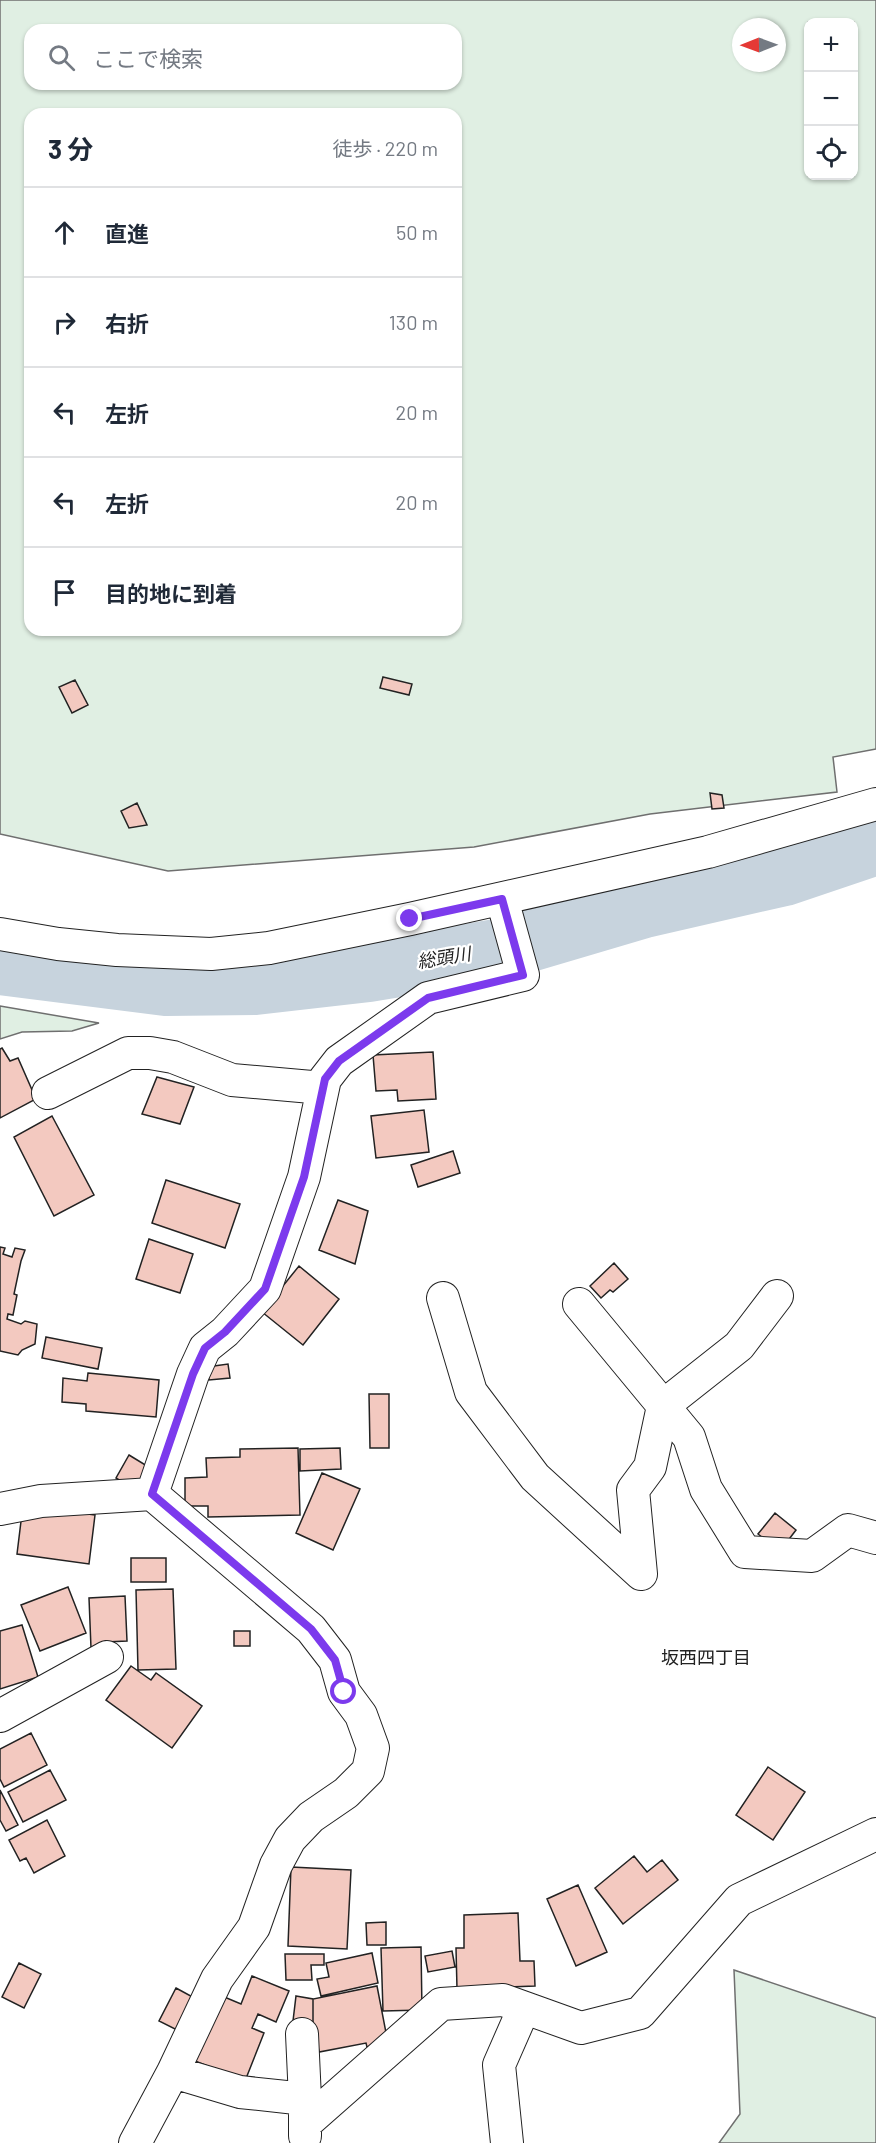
<!DOCTYPE html>
<html lang="ja">
<meta charset="utf-8">
<style>
:root{--surface:#fff;--page:#f6f6f7;--text:#1f2937;--muted:#747a83;--line:#e0e1e3}
body{margin:0;font-family:Barlow,"Noto Sans JP",sans-serif;background:var(--page);color:var(--text)}
.controls{position:absolute;right:18px;top:18px;display:grid;overflow:hidden;border-radius:12px;box-shadow:0 2px 4px #0004}
.controls button{width:54px;height:54px;display:grid;place-items:center;padding:0;border:0;border-bottom:2px solid var(--line);background:var(--surface);color:var(--text);font:30px sans-serif}
.compass{position:absolute;left:732px;top:18px;width:54px;height:54px;border-radius:50%;background:var(--surface);box-shadow:0 2px 4px #0004;rotate:269deg}
.stop{position:absolute;width:18px;height:18px;margin:-14px;border:4px solid #7c3aed;border-radius:50%;background:#fff}
.stop.end{background:#7c3aed;border-color:#fff;box-shadow:0 2px 6px #0008}
.list{margin:0;padding:0;list-style:none}
h2{display:flex;justify-content:space-between;align-items:center;height:78px;margin:0;padding:0 24px;font-size:26px}
h2 small{font-size:20px;font-weight:400;color:var(--muted)}
.list li{display:grid;grid-template-columns:39px 1fr auto;gap:18px;align-items:center;box-sizing:border-box;height:90px;padding:0 24px;border-top:2px solid var(--line)}
.list b{display:block;font-size:22px;white-space:nowrap}
.list em{font-size:20px;font-style:normal;color:var(--muted)}
.icon{flex:none;width:33px;height:33px;fill:none;stroke:currentColor;stroke-width:2;stroke-linecap:round;stroke-linejoin:round}
.map{position:relative;flex:none;width:876px;height:2143px;overflow:hidden}
.search{position:absolute;background:var(--surface);box-shadow:0 2px 4px #0004;left:24px;top:24px;width:438px;height:66px;display:flex;align-items:center;gap:15px;box-sizing:border-box;padding:0 21px;border-radius:18px;color:var(--muted);font-size:22px}
.panel{position:absolute;background:var(--surface);box-shadow:0 2px 4px #0004;left:24px;top:108px;width:438px;height:528px;border-radius:18px}
.map>svg:first-child{display:block}
.green{fill:#e0efe3;stroke:#6f6f6f;stroke-width:1.5;fill-rule:evenodd}
.lines{fill:none;stroke-linecap:round;stroke-linejoin:round}
.river{stroke:#c7d3dd;stroke-width:62}
.building{fill:#f3c9c0;stroke:#222;stroke-width:1.5}
.street-casing{stroke:#222;stroke-width:34}
.street{stroke:#fff;stroke-width:32}
.route{stroke:#7c3aed;stroke-width:8}
.labels{text-anchor:middle;stroke-width:4.5;stroke-linejoin:round;paint-order:stroke}
.water-label{font-size:18px;font-style:italic;fill:#222;stroke:#fff}
.neighbourhood-label{font-size:18px;fill:#222;stroke:#fff}
</style>
<div class="map">
<svg width="876" height="2143" viewBox="0 0 876 2143">
<rect width="100%" height="100%" fill="#fff"/>
<!-- green -->
<path class="green" d="M 0,0 L 876,0 L 876,749 L 833,757 L 837,792 L 650,814 L 474,847 L 168,871 L 0,834 ZM 808,22 L 854,22 L 854,176 L 808,176 ZM 741,27 L 777,27 L 777,63 L 741,63 ZM 30,30 L 456,30 L 456,84 L 30,84 ZM 30,114 L 456,114 L 456,630 L 30,630 Z
M 0,1006 L 99,1023 L 72,1031 L 22,1032 L 0,1039 Z
M 734,1970 L 876,2018 L 876,2143 L 719,2143 L 740,2114 Z"/>
<g class="lines">
<!-- river -->
<path class="river" d="M 0,964 L 166,985 L 255,984 L 369,971 L 502,949 L 644,907 L 784,875 L 876,844"/>
</g>
<!-- building -->
<path class="building" d="M 383,677 L 412,684 L 409,695 L 380,688 Z
M 75,680 L 88,705 L 72,713 L 59,687 Z
M 710,793 L 722,795 L 724,808 L 712,809 Z
M 137,803 L 147,825 L 129,828 L 121,811 Z
M 2,1048 L 10,1061 L 18,1058 L 36,1099 L 0,1118 L 0,1049 Z
M 433,1052 L 436,1099 L 398,1101 L 397,1090 L 376,1091 L 373,1055 Z
M 157,1077 L 194,1087 L 180,1124 L 142,1114 Z
M 424,1110 L 429,1152 L 376,1158 L 371,1116 Z
M 52,1116 L 94,1195 L 54,1216 L 14,1137 Z
M 453,1151 L 460,1173 L 418,1187 L 411,1165 Z
M 166,1180 L 240,1204 L 225,1248 L 152,1223 Z
M 338,1200 L 368,1211 L 355,1264 L 319,1250 Z
M 149,1239 L 193,1254 L 180,1293 L 136,1279 Z
M 0,1247 L 5,1248 L 3,1254 L 12,1257 L 15,1248 L 25,1250 L 21,1261 L 14,1294 L 17,1295 L 13,1315 L 8,1314 L 7,1319 L 21,1324 L 25,1321 L 37,1324 L 35,1344 L 22,1350 L 18,1355 L 0,1351 Z
M 614,1263 L 628,1279 L 613,1292 L 610,1290 L 601,1298 L 590,1286 Z
M 299,1266 L 339,1299 L 303,1345 L 262,1312 Z
M 46,1337 L 102,1348 L 98,1369 L 42,1358 Z
M 228,1364 L 230,1378 L 209,1380 L 207,1367 Z
M 88,1373 L 159,1380 L 156,1417 L 86,1411 L 86,1404 L 62,1402 L 63,1378 L 87,1381 Z
M 369,1394 L 389,1394 L 389,1448 L 370,1448 Z
M 298,1448 L 300,1515 L 208,1517 L 208,1506 L 185,1506 L 185,1478 L 207,1477 L 206,1458 L 240,1457 L 240,1449 Z
M 340,1448 L 341,1469 L 300,1471 L 300,1449 Z
M 129,1455 L 152,1469 L 138,1492 L 116,1478 Z
M 322,1473 L 360,1489 L 333,1550 L 296,1533 Z
M 23,1505 L 95,1515 L 89,1564 L 17,1554 Z
M 775,1513 L 796,1530 L 780,1551 L 758,1534 Z
M 131,1558 L 166,1558 L 166,1582 L 131,1582 Z
M 68,1587 L 86,1633 L 40,1651 L 21,1605 Z
M 173,1589 L 176,1669 L 138,1670 L 136,1590 Z
M 125,1596 L 127,1641 L 105,1642 L 91,1648 L 89,1598 Z
M 22,1625 L 38,1677 L 0,1689 L 0,1631 Z
M 234,1631 L 250,1631 L 250,1646 L 234,1646 Z
M 131,1666 L 151,1680 L 156,1673 L 202,1706 L 172,1748 L 106,1700 Z
M 31,1733 L 47,1765 L 4,1787 L 0,1779 L 0,1749 Z
M 768,1767 L 805,1792 L 773,1840 L 736,1815 Z
M 50,1770 L 66,1800 L 23,1822 L 8,1792 Z
M 0,1790 L 18,1825 L 6,1831 L 0,1820 Z
M 47,1820 L 65,1856 L 34,1873 L 26,1858 L 20,1861 L 9,1840 Z
M 634,1856 L 647,1872 L 662,1860 L 678,1880 L 623,1924 L 595,1888 Z
M 291,1867 L 351,1870 L 347,1949 L 288,1946 Z
M 578,1885 L 607,1952 L 576,1966 L 547,1899 Z
M 518,1913 L 520,1961 L 534,1961 L 535,1986 L 457,1989 L 456,1948 L 464,1948 L 464,1915 Z
M 386,1922 L 386,1945 L 367,1945 L 366,1923 Z
M 421,1947 L 422,2010 L 383,2011 L 381,1948 Z
M 452,1951 L 455,1967 L 428,1972 L 425,1956 Z
M 372,1953 L 378,1983 L 321,1996 L 317,1979 L 329,1977 L 326,1963 Z
M 285,1954 L 324,1954 L 324,1965 L 311,1965 L 312,1980 L 286,1980 Z
M 19,1963 L 41,1974 L 24,2008 L 2,1997 Z
M 252,1976 L 289,1991 L 276,2022 L 258,2014 L 252,2028 L 264,2033 L 245,2081 L 195,2061 L 222,1996 L 241,2004 Z
M 377,1986 L 388,2043 L 367,2047 L 366,2043 L 319,2052 L 313,2022 L 313,1999 Z
M 176,1988 L 200,2001 L 183,2033 L 159,2021 Z
M 296,1996 L 313,1999 L 313,2022 L 293,2021 Z"/>
<g class="lines">
<defs>
<path id="street" d="M 0,934 L 58,944 L 117,950 L 211,954 L 269,948 L 410,919 L 708,852 L 876,804
M 48,1093 L 128,1053 L 150,1053 L 173,1057 L 232,1080 L 323,1088
M 443,1298 L 471,1392 L 535,1477 L 641,1574
M 579,1304 L 689,1437 L 706,1489 L 745,1552 L 812,1556 L 848,1530 L 876,1538
M 0,1509 L 41,1501 L 152,1494
M 641,1574 L 633,1490 L 650,1467 L 663,1406 L 739,1346 L 777,1296
M 0,1716 L 107,1657
M 302,2034 L 305,2099
M 173,2072 L 240,2092 L 305,2099 L 305,2136
M 306,2123 L 441,2004 L 503,2000 L 581,2028 L 640,2013 L 739,1900 L 876,1834
M 135,2143 L 173,2072 L 217,1979 L 254,1927 L 276,1865 L 290,1839 L 311,1817 L 346,1793 L 368,1771 L 373,1748 L 361,1715 L 344,1692 L 335,1660 L 311,1629 L 152,1494 L 193,1374 L 205,1348 L 225,1332 L 265,1289 L 304,1177 L 325,1079 L 339,1061 L 428,998 L 523,975 L 502,899
M 507,2143 L 499,2065 L 524,2008"/>
</defs>
<!-- street casing -->
<use href="#street" class="street-casing"/>
<!-- street -->
<use href="#street" class="street"/>
</g>
<g class="lines">
<!-- route -->
<path class="route" d="M 344,1692 L 335,1660 L 311,1629 L 152,1494 L 193,1374 L 205,1348 L 225,1332 L 265,1289 L 304,1177 L 325,1079 L 339,1061 L 428,998 L 523,975 L 502,899 L 410,919"/>
</g>
<g class="labels">
<!-- water labels -->
<g class="water-label">
<text transform="translate(444 958) rotate(-9)" y="6">総頭川</text>
</g>
<!-- neighbourhood labels -->
<g class="neighbourhood-label">
<text x="706" y="1664">坂西四丁目</text>
</g>
</g>
</svg>
<div class="controls">
<button>+</button>
<button>−</button>
<button><svg class="icon" aria-label="locate" viewBox="0 0 24 24"><circle cx="12" cy="12" r="6"/><path d="M12 2v4M12 18v4M2 12h4M18 12h4"/></svg></button>
</div>
<svg class="compass" viewBox="-18 -18 36 36"><path d="M0-13l5 13h-10z" fill="#e53935"/><path d="M0 13l5-13h-10z" fill="#747a83"/></svg>
<div class="stop" style="left:344px;top:1692px"></div>
<div class="stop end" style="left:410px;top:919px"></div>
<div class="search"><svg class="icon" aria-label="search" viewBox="0 0 24 24"><circle cx="10" cy="10" r="6"/><path d="M15 15l6 6"/></svg>ここで検索</div>
<section class="panel">
<h2>3 分<small>徒歩 · 220 m</small></h2>
<ul class="list">
<li><svg class="icon" aria-label="ahead" viewBox="0 0 24 24"><path d="M12 20V5M6 11l6-6 6 6"/></svg><div><b>直進</b></div><em>50 m</em></li>
<li><svg class="icon" aria-label="right" viewBox="0 0 24 24"><path d="M7 20v-9h11M14 6l5 5-5 5"/></svg><div><b>右折</b></div><em>130 m</em></li>
<li><svg class="icon" aria-label="left" viewBox="0 0 24 24"><path d="M17 20v-9H6M10 6l-5 5 5 5"/></svg><div><b>左折</b></div><em>20 m</em></li>
<li><svg class="icon" aria-label="left" viewBox="0 0 24 24"><path d="M17 20v-9H6M10 6l-5 5 5 5"/></svg><div><b>左折</b></div><em>20 m</em></li>
<li><svg class="icon" aria-label="arrive" viewBox="0 0 24 24"><path d="M6 21V4h12l-3 4 3 4H6"/></svg><div><b>目的地に到着</b></div></li>
</ul>
</section>
</div>
